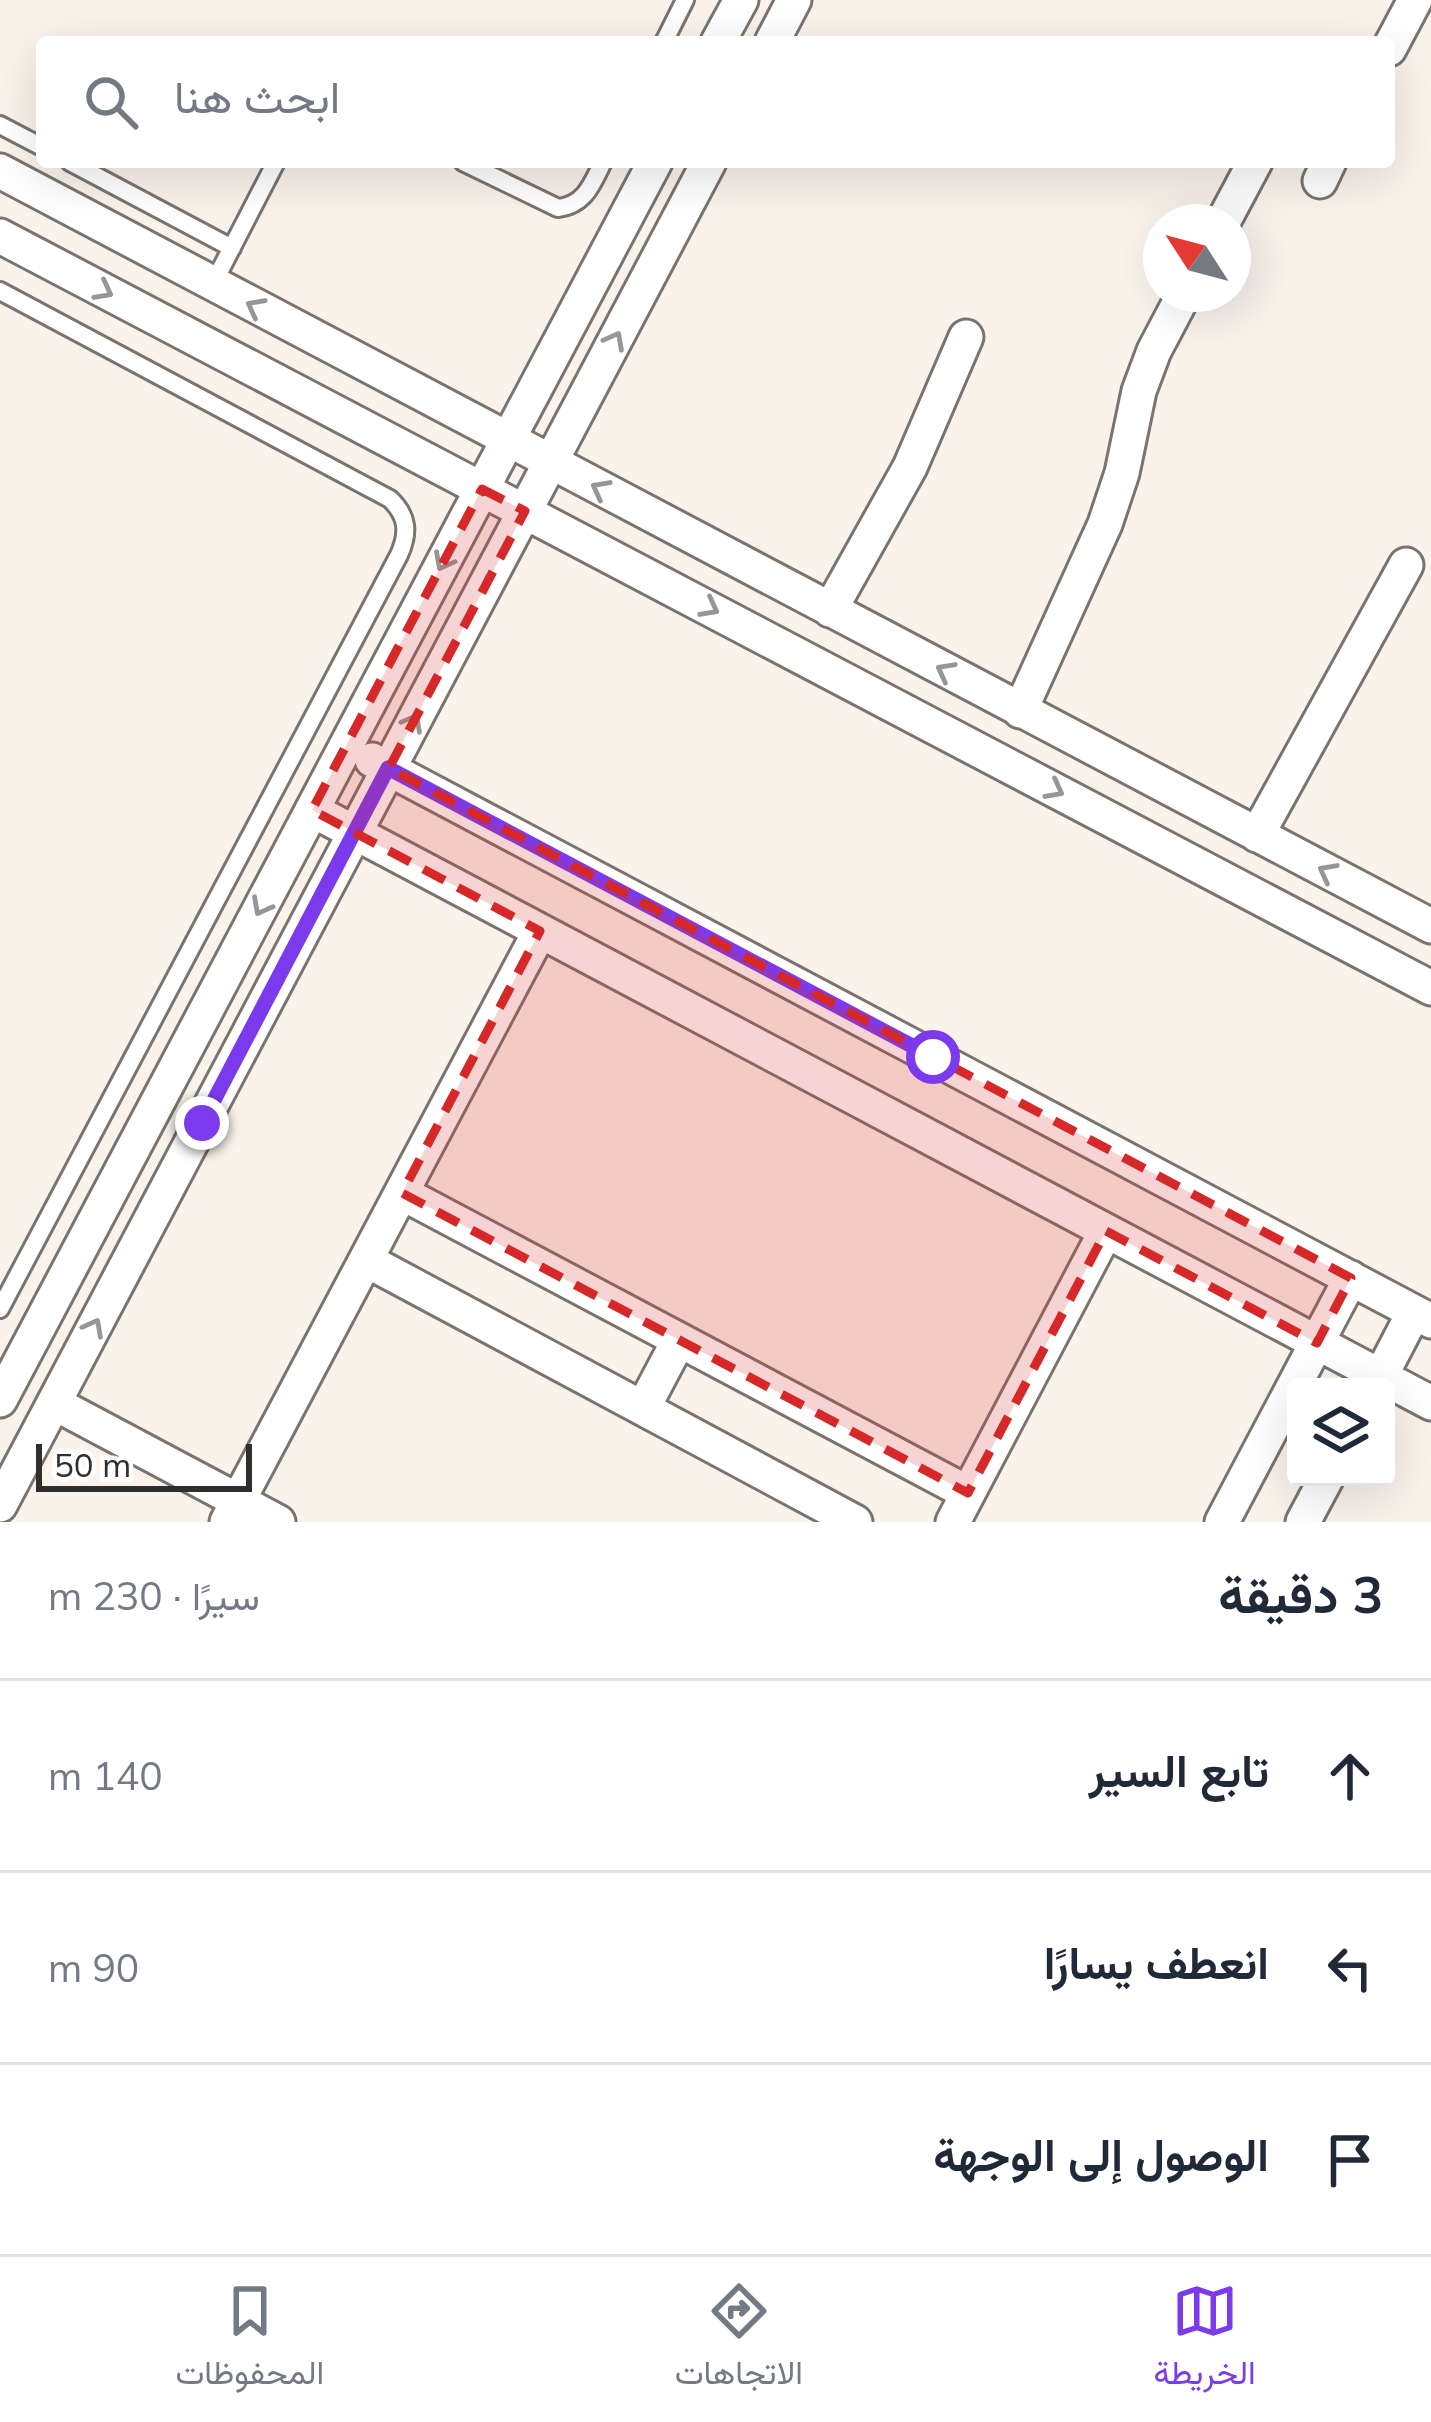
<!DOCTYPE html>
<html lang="ar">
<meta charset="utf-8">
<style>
:root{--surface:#fff;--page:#f2f2f3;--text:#1f2937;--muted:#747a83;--line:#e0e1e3;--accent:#7c3aed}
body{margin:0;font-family:Mulish,Vazirmatn,sans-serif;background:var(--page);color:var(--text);direction:rtl}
.controls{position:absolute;right:36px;bottom:36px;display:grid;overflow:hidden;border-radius:12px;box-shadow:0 12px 48px #0002}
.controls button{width:108px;height:108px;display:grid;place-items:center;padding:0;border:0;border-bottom:3px solid var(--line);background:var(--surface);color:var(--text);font:60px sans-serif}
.compass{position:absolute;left:1143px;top:204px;width:108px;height:108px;border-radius:50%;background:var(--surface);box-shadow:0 12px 48px #0002;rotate:306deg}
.scale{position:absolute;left:36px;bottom:30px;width:216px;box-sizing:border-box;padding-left:12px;border:6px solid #302e2b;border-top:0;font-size:33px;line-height:42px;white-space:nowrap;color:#302e2b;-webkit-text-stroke:9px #fff;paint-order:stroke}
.stop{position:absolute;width:36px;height:36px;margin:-27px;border:9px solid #7c3aed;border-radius:50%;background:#fff}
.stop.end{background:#7c3aed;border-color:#fff;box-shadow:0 3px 12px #0008}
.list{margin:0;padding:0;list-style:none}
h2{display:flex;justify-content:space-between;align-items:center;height:156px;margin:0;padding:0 48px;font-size:51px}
h2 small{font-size:39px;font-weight:400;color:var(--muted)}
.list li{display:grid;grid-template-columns:78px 1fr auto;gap:36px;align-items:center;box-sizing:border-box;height:192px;padding:0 48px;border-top:3px solid var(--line)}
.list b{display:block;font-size:45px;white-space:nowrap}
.list em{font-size:39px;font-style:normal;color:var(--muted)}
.icon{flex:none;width:66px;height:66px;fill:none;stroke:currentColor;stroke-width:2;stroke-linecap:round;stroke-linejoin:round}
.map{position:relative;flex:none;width:1431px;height:1522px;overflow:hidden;direction:ltr}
.search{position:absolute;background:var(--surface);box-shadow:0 12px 48px #0002;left:36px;right:36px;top:36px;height:132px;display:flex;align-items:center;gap:30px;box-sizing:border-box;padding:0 42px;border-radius:12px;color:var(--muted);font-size:45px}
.sheet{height:732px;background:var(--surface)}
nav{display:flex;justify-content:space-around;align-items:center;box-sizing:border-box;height:168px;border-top:3px solid var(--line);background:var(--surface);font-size:33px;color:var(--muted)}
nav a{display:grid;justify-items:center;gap:6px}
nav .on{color:var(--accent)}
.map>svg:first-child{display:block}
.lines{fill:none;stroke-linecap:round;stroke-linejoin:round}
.lane-casing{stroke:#7b746e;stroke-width:22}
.street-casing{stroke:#7b746e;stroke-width:39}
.lane{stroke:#fff;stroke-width:16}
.street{stroke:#fff;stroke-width:33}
.oneway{stroke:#989695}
.route{stroke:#7c3aed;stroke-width:15}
.marked{fill:#d62828;fill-opacity:0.2;stroke:#d62828;stroke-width:9;stroke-dasharray:24 15;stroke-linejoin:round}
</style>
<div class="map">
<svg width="1431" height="1522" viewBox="0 0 1431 1522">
<rect width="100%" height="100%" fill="#faf3ec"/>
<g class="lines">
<defs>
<path id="lane" d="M 664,42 L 685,0
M 0,125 L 42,147
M 70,162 L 232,248
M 463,162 L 558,208 C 585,205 592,184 603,162
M 213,284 L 276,162
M 0,291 L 390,499 C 408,516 409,533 399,555 L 0,1309"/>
<path id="street" d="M 718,42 L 741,0
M 772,42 L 794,0
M 1389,49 L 1415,0
M 0,171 L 1431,926
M 1320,181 L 1329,162
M 1223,222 L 1255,162
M 0,236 L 1431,988
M 830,610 L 910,467 L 966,337
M 1020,711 L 1105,524 L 1122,473 L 1139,391 L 1154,351 L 1184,294
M 372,760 L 1431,1321
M 312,810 L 1431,1403
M 1257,835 L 1406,565
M 402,1193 L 968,1493
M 366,1260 L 855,1522
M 1375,1387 L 1414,1312
M 0,1400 L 655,162
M 54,1403 L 278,1522
M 643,1408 L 679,1340
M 0,1505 L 709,162
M 227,1522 L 540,931
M 953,1522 L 1106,1231
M 1222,1522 L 1351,1278
M 1303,1522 L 1327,1477"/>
</defs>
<!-- lane casing -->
<use href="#lane" class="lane-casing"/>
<!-- street casing -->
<use href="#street" class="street-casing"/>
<!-- lane -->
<use href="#lane" class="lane"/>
<!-- street -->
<use href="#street" class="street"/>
</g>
<!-- one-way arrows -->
<defs><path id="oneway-chevron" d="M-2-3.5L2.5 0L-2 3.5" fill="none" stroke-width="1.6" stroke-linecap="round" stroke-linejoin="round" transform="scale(3)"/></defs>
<g class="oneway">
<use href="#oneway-chevron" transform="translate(104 291) rotate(28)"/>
<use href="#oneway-chevron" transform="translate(255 307) rotate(-152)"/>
<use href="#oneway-chevron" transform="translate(615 340) rotate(-62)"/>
<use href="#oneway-chevron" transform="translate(600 489) rotate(-152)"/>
<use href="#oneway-chevron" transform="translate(443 562) rotate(118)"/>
<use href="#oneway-chevron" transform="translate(710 608) rotate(28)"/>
<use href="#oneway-chevron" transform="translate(945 671) rotate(-152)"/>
<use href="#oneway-chevron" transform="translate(413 722) rotate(-62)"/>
<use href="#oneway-chevron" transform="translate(1055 790) rotate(28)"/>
<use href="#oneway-chevron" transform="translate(1327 872) rotate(-152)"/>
<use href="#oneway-chevron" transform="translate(261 907) rotate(118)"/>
<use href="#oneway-chevron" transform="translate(94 1327) rotate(-62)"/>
</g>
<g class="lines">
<!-- route -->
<path class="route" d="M 202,1123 L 388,768 L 933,1057"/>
</g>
<!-- marked area -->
<path class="marked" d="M 482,489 L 525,511 L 389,768 L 1351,1278 L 1317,1343 L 1106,1231 L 968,1493 L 402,1193 L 540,931 L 312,810 Z"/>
</svg>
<div class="controls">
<button><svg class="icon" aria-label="layers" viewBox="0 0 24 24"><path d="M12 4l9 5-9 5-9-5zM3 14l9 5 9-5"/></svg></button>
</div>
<svg class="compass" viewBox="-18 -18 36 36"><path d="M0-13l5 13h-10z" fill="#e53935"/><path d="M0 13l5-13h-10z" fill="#747a83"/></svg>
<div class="scale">50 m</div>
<div class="stop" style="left:933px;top:1057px"></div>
<div class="stop end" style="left:202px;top:1123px"></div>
<div class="search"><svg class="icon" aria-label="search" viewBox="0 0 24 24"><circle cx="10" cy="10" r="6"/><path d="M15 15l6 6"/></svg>ابحث هنا</div>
</div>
<section class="sheet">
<h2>3 دقيقة<small>سيرًا · 230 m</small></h2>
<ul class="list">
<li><svg class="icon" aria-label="ahead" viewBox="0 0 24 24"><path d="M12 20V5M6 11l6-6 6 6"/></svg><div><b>تابع السير</b></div><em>140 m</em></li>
<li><svg class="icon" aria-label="left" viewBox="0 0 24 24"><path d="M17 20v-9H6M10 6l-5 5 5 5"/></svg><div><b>انعطف يسارًا</b></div><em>90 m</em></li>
<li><svg class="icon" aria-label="arrive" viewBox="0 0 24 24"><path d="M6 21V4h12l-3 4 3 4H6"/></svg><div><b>الوصول إلى الوجهة</b></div></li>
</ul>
</section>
<nav>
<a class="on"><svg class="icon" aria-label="map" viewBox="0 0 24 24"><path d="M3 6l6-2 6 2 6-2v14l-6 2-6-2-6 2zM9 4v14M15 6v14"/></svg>الخريطة</a>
<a><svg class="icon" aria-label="directions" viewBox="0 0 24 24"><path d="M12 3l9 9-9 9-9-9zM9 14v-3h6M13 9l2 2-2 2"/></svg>الاتجاهات</a>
<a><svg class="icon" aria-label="saved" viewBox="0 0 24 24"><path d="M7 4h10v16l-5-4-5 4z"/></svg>المحفوظات</a>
</nav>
